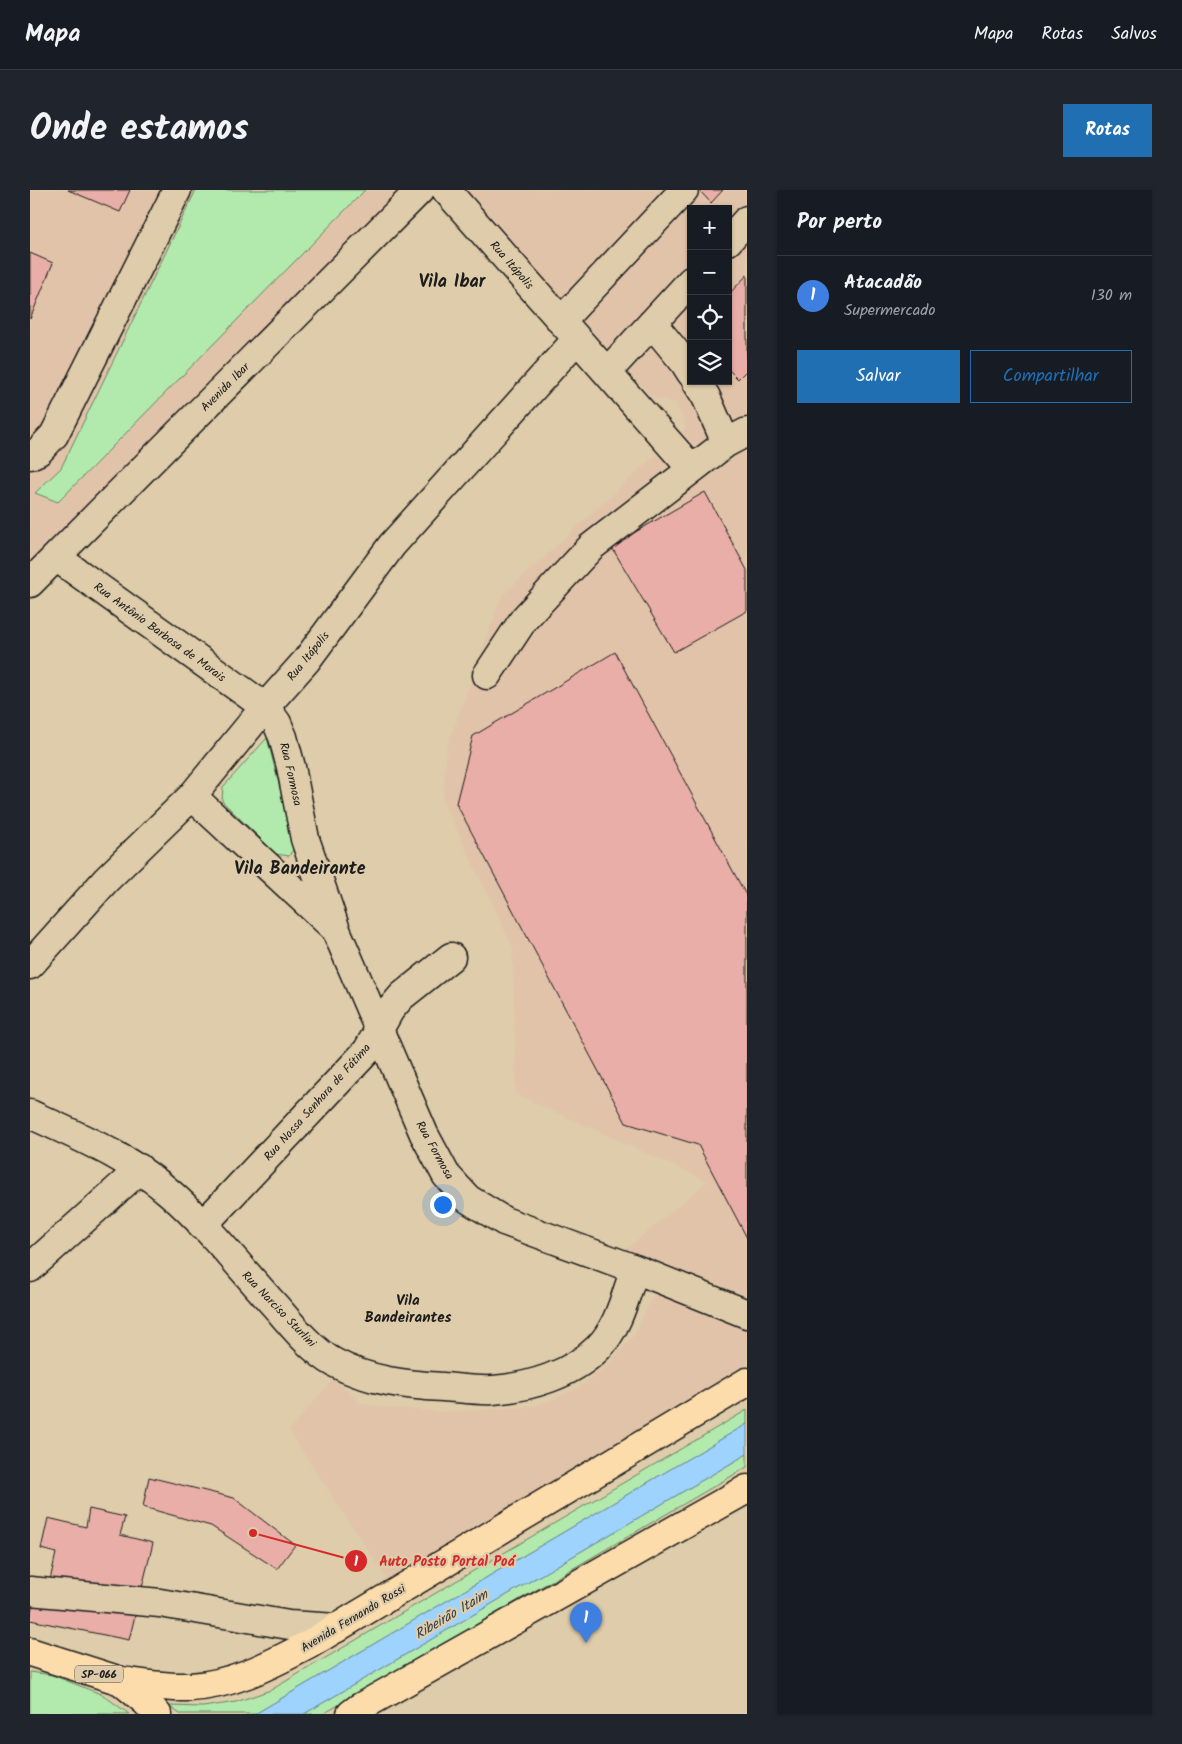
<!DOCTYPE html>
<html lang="pt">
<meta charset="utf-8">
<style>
:root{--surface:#171b24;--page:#20242c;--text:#f1f3f6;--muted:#9ea1a6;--line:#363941;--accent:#1f6fb2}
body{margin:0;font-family:Kalam,sans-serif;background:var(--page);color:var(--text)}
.controls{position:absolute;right:15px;top:15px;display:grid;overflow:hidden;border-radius:0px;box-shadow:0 1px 4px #0004}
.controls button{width:45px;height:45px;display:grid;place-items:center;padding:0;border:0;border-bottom:1px solid var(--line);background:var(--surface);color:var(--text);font:25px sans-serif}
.you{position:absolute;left:412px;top:1014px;width:18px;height:18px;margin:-12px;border:4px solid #fff;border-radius:50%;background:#1a73e8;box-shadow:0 0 0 8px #1a73e833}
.badge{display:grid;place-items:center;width:32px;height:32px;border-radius:50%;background:var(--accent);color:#fff;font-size:16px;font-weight:700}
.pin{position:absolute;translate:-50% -41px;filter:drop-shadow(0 1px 2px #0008)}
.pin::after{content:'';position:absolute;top:26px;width:18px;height:15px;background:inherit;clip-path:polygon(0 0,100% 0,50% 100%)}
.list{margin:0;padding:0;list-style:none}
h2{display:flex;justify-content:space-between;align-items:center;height:65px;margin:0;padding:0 20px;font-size:21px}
h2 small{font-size:16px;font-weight:400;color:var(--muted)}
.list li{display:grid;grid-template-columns:32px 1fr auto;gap:15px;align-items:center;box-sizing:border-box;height:80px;padding:0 20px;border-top:1px solid var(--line)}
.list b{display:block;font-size:19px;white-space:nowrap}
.list p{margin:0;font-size:16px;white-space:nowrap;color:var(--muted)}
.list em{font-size:16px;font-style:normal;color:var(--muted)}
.actions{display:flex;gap:10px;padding:15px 20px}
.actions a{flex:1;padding:11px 0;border:1px solid var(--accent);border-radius:0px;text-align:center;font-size:18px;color:var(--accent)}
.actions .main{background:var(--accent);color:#fff}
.icon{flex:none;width:28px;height:28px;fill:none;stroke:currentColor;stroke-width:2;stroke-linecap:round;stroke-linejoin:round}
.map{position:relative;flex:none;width:717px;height:1524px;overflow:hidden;border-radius:0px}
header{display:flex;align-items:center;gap:30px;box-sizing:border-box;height:70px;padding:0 25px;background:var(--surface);border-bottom:1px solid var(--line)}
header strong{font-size:24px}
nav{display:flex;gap:28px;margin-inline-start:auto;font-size:18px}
.intro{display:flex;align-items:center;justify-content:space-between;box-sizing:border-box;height:120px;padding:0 30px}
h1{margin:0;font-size:35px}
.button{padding:12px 22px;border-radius:0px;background:var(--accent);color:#fff;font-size:18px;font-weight:700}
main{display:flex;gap:30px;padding:0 30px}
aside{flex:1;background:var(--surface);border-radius:0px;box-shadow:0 1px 4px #0004}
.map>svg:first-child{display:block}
.built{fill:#e1c3a9;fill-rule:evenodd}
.green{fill:#b2eaad;stroke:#678364}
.water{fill:#9ed3fd;stroke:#6a8aa3}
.building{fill:#e9aea8;stroke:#1c1c1c}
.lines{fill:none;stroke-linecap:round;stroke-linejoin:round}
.minor-casing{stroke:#1c1c1c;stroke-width:31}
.major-casing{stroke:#1c1c1c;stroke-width:31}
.highway-casing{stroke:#1c1c1c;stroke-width:31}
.minor{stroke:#deccaa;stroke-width:28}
.major{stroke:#fddcac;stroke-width:28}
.highway{stroke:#fddcac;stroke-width:28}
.labels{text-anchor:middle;stroke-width:4.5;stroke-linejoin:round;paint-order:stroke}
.shield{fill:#deccaa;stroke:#565147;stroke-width:1}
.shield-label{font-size:11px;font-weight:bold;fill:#1c1c1c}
.street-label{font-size:12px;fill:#1c1c1c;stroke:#deccaa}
.water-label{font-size:14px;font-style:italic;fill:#364149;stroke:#deccaa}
.quarter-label{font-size:15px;font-weight:bold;fill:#1c1c1c;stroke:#deccaa}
.district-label{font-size:18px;font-weight:bold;fill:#1c1c1c;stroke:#deccaa}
.leader{fill:none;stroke:#d62828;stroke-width:2}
.callout-dot{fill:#d62828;stroke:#deccaa;stroke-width:2}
.mark-label{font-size:15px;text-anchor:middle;font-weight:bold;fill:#fff}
.callout-label{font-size:14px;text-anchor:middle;font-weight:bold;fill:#d62828;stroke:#deccaa;stroke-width:4.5;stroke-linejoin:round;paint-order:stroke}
</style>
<header>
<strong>Mapa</strong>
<nav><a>Mapa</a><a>Rotas</a><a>Salvos</a></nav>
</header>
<div class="intro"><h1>Onde estamos</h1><a class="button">Rotas</a></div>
<main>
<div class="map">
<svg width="717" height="1524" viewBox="0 0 717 1524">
<rect width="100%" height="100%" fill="#deccaa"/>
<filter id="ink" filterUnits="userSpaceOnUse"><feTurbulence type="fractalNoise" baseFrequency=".02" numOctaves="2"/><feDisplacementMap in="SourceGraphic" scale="10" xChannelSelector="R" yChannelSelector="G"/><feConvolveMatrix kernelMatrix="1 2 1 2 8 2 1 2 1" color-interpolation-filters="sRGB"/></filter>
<g filter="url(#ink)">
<!-- built -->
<path class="built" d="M 0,0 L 370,0 L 0,375 Z
M 436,0 L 717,0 L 717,1106 L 596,1060 L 678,991 L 486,904 L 483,757 L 413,611 L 417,557 L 472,406 L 656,237 L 646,213 L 622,207 L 435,5 ZM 661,19 L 698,19 L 698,191 L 661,191 Z
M 624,1104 L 717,1133 L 717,1174 L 357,1389 L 259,1241 L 304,1188 L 330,1213 L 357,1218 L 413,1222 L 487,1218 L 508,1215 L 547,1199 L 581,1172 L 604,1145 Z"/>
<!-- green -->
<path class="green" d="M 166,0 L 335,0 L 28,312 L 5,303 L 31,278 Z
M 237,548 L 265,656 L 259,666 L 246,664 L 192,611 L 193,597 Z
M 717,1220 L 717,1234 L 225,1524 L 150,1524 L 139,1516 L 173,1517 L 206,1512 L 241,1500 Z
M 717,1264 L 717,1277 L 293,1524 L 274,1524 Z
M 0,1482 L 22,1485 L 73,1505 L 99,1524 L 0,1524 Z"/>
<!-- water -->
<path class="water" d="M 717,1234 L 717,1264 L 274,1524 L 225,1524 Z"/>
<!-- building -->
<path class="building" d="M 38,0 L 100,0 L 90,22 Z
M 669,0 L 693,0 L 681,13 Z
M 0,63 L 23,73 L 0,129 Z
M 717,85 L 717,180 L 708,189 L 698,179 L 698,105 Z
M 675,302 L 717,380 L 717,421 L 644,462 L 581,356 Z
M 585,462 L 717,707 L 717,1048 L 668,955 L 596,933 L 426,613 L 443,546 Z
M 119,1287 L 204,1308 L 265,1355 L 247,1379 L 181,1336 L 113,1317 Z
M 59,1319 L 95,1327 L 90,1345 L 123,1353 L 99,1450 L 0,1430 L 6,1392 L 19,1395 L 26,1363 L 11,1359 L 18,1328 L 56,1337 Z"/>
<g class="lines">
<defs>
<path id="minor" d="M 416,0 L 662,279
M 698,51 L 717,30
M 531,131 L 654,0
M 622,133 L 654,172 L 661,183
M 578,181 L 661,91
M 666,191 L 676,207 L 696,253
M 0,265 L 9,261 L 24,245 L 147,0
M 26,367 L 235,517 L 247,533 L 253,547 L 261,577 L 275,649 L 306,740 L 394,944 L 416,985 L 438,1009 L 474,1031 L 605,1079 L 717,1124
M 0,393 L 390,0
M 457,485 L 494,429 L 561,357 L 696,253 L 717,242
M 162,606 L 302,736
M 0,775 L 76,690 L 162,606 L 235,517 L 276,471 L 362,355 L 547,149
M 0,924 C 49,947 99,967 140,1003 C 179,1037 212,1080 247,1118 C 263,1137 284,1162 305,1173 C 339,1191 376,1195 413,1197 C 429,1198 447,1201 463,1200 C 500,1197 541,1185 568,1158 C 589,1137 595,1106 605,1079
M 172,1036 L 337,861 L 360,820 L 372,806 L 421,767
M 0,1078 L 99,989 L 109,978
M 0,1401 L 130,1413 L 259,1435 L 307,1438"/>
<path id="major" d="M 91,1491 C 114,1494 137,1498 160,1497 C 203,1495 241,1474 278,1455 L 717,1192
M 321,1524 L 329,1518 L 717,1299"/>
<path id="highway" d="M 0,1462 L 91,1491 L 115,1511 L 127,1524"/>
</defs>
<!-- minor casing -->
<use href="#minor" class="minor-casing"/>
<!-- major casing -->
<use href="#major" class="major-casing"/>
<!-- highway casing -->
<use href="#highway" class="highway-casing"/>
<!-- minor -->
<use href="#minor" class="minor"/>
<!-- major -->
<use href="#major" class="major"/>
<!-- highway -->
<use href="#highway" class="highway"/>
</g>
</g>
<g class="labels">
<!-- shield labels -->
<rect class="shield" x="45" y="1475.5" width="48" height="17" rx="4"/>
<g class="shield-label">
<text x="69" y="1488">SP-066</text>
</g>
<!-- street labels -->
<g class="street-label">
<text transform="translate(482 75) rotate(49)" y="4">Rua Itápolis</text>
<text transform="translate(195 197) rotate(-45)" y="4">Avenida Ibar</text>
<text transform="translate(130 442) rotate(36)" y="4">Rua Antônio Barbosa de Morais</text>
<text transform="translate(278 466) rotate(-51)" y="4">Rua Itápolis</text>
<text transform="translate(261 584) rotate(77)" y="4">Rua Formosa</text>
<text transform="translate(287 912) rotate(-48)" y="4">Rua Nossa Senhora de Fátima</text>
<text transform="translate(405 960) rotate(61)" y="4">Rua Formosa</text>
<text transform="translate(249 1119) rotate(46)" y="4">Rua Narciso Sturlini</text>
<text transform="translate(323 1428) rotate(-31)" y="4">Avenida Fernando Rossi</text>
</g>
<!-- water labels -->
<g class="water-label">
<text transform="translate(421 1424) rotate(-31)" y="5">Ribeirão Itaim</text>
</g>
<!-- quarter labels -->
<g class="quarter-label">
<text x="378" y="1115">Vila<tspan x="378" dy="17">Bandeirantes</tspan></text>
</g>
<!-- district labels -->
<g class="district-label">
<text x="422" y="97">Vila Ibar</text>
<text x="270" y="684">Vila Bandeirante</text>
</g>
</g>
<!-- callouts -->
<path class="leader" d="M223 1343L326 1371"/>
<g class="callout-dot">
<circle cx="223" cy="1343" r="5"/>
<circle cx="326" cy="1371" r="12"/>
</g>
<g class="mark-label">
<text x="326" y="1376">1</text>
</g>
<g class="callout-label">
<text x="417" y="1376">Auto Posto Portal Poá</text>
</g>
</svg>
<div class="controls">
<button>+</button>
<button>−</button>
<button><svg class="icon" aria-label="locate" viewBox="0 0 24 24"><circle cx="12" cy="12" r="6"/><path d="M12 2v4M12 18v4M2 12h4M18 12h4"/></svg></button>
<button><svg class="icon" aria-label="layers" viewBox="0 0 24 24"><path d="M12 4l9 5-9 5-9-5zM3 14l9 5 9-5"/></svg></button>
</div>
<div class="you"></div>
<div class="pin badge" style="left:556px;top:1453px;background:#3f7fe0">1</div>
</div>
<aside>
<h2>Por perto<small></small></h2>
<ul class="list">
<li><span class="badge" style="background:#3f7fe0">1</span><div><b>Atacadão</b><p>Supermercado</p></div><em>130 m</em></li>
</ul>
<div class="actions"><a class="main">Salvar</a><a>Compartilhar</a></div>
</aside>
</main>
